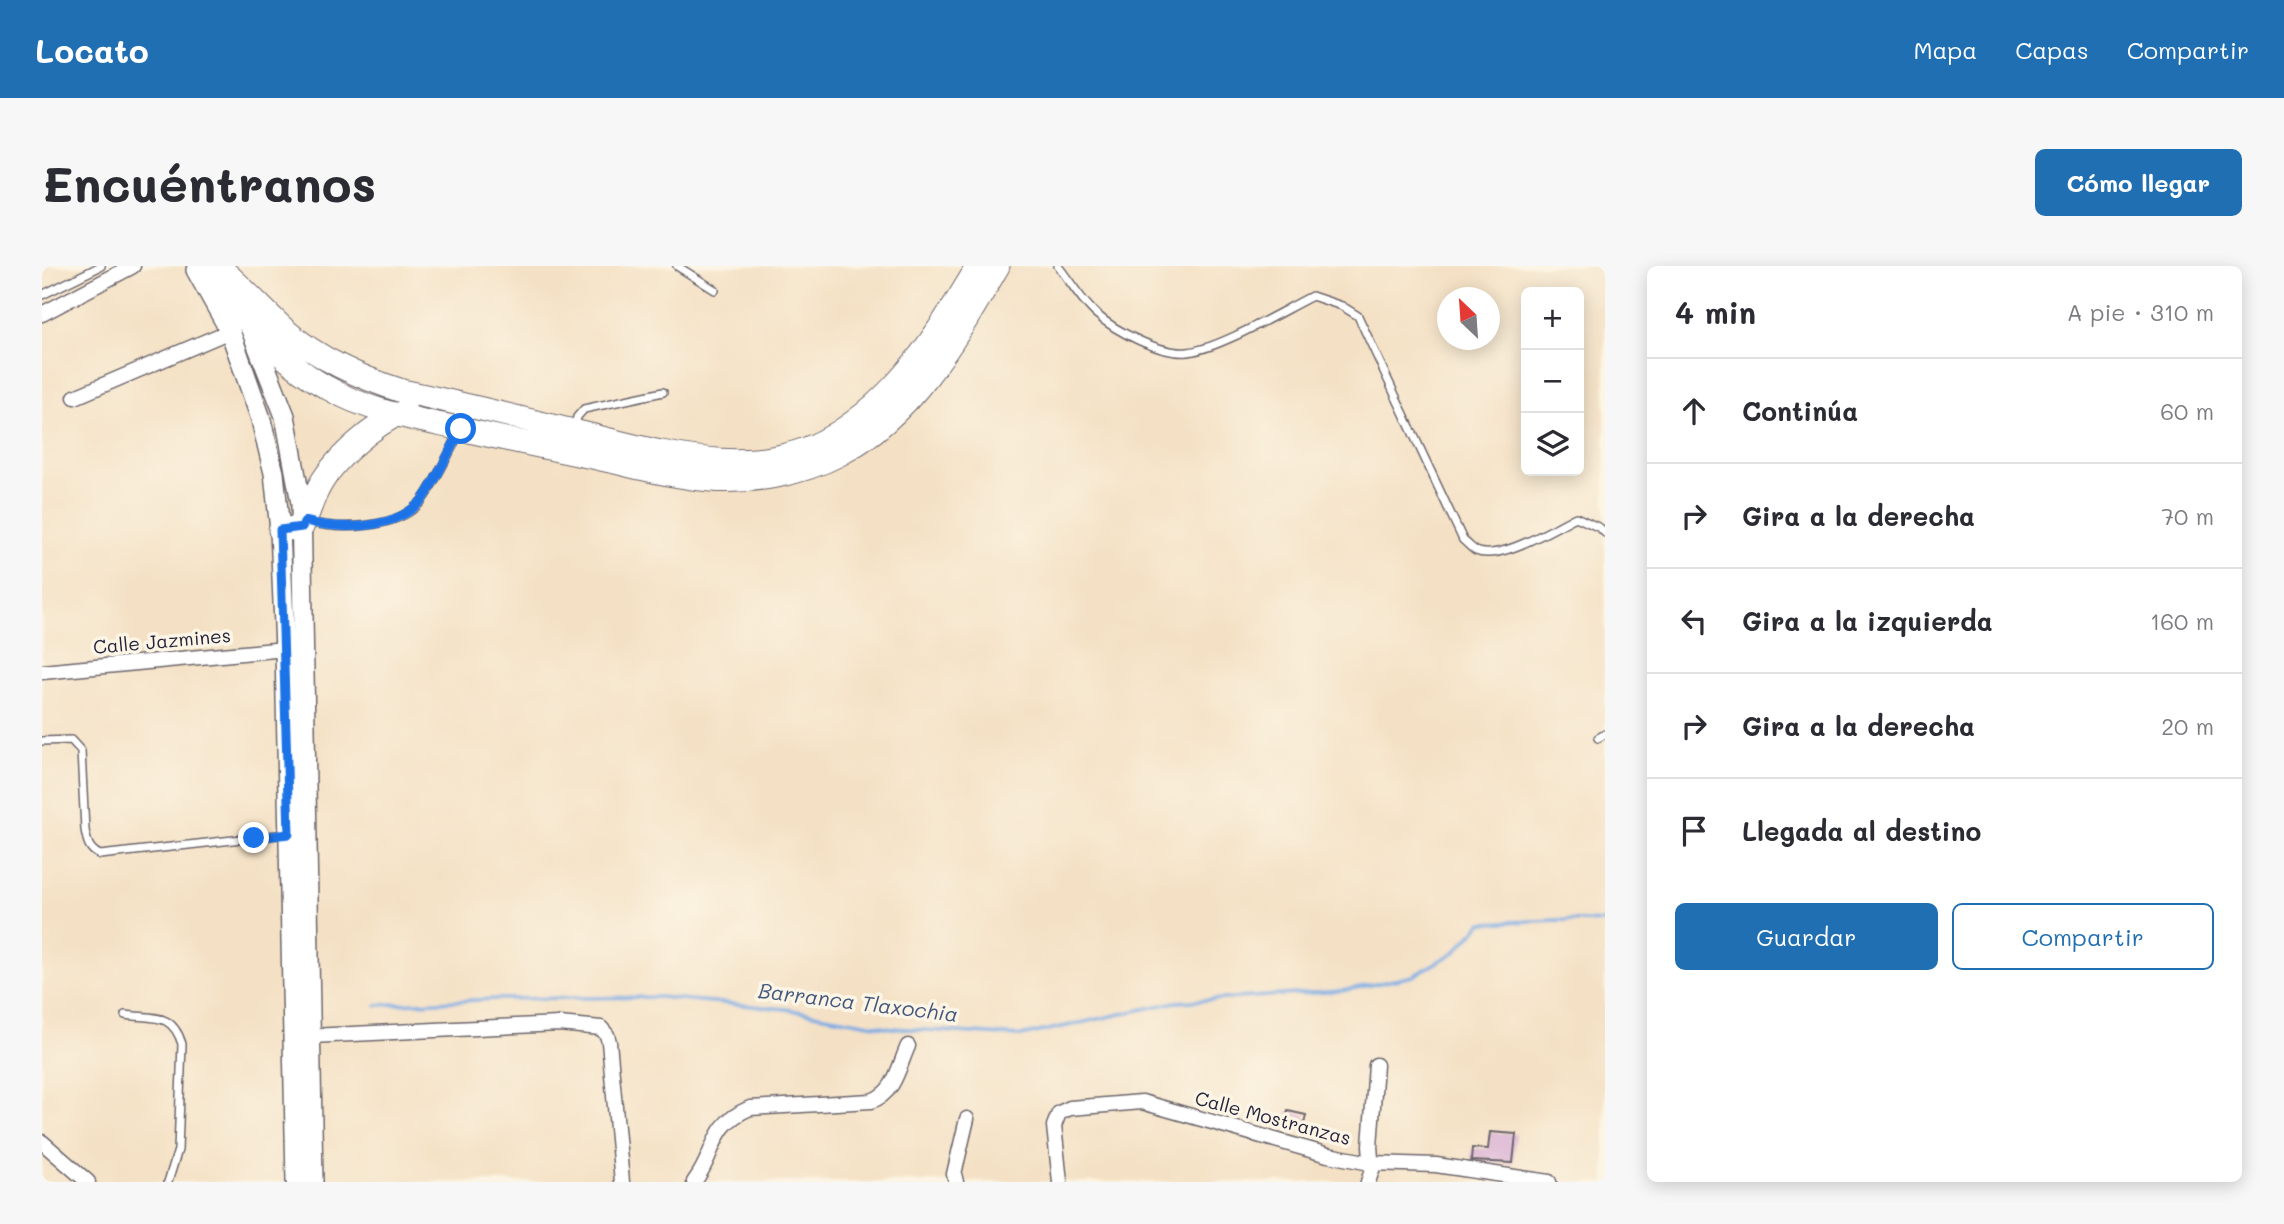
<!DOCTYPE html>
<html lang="es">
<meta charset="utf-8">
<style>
:root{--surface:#fff;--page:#f7f7f7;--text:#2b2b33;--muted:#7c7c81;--line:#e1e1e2;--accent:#1f6fb2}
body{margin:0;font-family:Mali,sans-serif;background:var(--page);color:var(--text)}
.controls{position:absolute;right:21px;top:21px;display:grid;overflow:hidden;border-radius:10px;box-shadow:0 4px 18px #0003}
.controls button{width:63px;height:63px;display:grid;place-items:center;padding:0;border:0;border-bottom:2px solid var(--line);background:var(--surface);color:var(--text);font:35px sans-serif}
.compass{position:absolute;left:1395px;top:21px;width:63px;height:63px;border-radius:50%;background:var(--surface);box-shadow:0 4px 18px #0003;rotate:335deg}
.stop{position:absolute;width:21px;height:21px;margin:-16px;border:5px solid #1a73e8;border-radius:50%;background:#fff}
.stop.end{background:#1a73e8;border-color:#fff;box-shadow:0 2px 7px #0008}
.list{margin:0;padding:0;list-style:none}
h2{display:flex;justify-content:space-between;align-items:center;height:91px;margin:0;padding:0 28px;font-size:30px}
h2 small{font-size:23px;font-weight:400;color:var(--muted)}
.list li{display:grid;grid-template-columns:46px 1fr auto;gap:21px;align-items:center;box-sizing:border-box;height:105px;padding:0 28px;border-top:2px solid var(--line)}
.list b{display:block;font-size:26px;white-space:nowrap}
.list em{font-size:23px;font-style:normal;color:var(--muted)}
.actions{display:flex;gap:14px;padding:21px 28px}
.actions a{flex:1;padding:16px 0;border:2px solid var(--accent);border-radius:10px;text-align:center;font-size:24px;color:var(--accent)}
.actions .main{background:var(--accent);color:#fff}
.icon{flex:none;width:38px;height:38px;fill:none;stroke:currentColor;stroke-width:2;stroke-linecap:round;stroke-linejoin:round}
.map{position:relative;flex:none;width:1563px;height:916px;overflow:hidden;border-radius:10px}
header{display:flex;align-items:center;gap:42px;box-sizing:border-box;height:98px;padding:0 35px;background:var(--accent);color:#fff}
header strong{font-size:33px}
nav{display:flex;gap:38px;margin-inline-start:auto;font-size:24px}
.intro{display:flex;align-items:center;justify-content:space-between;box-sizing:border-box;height:168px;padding:0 42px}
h1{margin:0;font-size:49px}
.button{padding:18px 32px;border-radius:10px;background:var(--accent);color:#fff;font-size:24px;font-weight:700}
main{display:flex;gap:42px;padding:0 42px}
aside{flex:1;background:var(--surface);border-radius:10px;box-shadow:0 4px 18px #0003}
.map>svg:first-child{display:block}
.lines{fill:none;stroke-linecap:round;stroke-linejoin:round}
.stream{stroke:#78a9e3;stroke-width:3.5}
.building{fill:#d8aed4}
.lane-casing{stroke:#6c656b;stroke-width:10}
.street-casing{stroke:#6c656b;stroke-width:17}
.secondary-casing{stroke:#6c656b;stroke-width:22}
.primary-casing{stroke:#6c656b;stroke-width:25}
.lane{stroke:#fff;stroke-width:7}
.street{stroke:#fff;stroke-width:14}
.secondary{stroke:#fff;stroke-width:19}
.primary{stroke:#fff;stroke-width:23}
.route{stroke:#1a73e8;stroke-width:9}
.labels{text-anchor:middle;stroke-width:7;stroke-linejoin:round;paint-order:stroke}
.street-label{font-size:19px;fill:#22223b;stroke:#fcf5e5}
.water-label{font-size:21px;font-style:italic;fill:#44587e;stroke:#fcf5e5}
</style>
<header>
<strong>Locato</strong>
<nav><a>Mapa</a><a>Capas</a><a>Compartir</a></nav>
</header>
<div class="intro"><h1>Encuéntranos</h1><a class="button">Cómo llegar</a></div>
<main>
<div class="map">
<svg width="1563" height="916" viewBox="0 0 1563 916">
<rect width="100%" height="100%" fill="#fcf5e5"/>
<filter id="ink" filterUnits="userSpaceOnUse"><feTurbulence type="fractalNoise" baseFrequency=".0143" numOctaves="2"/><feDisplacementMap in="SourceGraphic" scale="14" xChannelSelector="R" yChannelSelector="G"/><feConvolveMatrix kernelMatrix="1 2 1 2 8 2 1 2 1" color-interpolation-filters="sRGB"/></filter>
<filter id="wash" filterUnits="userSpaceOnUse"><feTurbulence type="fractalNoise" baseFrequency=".00686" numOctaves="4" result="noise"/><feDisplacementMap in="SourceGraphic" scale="28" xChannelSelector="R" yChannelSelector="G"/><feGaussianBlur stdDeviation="1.57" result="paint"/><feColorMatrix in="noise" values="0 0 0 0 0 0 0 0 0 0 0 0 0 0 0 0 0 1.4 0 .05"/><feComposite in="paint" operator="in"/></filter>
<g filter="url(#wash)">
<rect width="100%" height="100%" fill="#f4e1c5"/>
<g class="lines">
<!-- stream -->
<path class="stream" d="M 335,739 L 454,733 L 617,731 L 744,743 L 850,762 L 979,770 L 1134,736 L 1300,725 L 1371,710 L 1413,686 L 1440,657 L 1516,654 L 1563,656"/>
</g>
<g id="blocks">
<!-- building -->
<path class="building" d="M 1246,845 L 1264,849 L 1262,858 L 1244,854 Z
M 1448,866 L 1474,868 L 1471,897 L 1429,895 L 1430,882 L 1446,883 Z"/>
</g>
</g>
<g filter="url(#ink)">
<use href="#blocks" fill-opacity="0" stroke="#6c656b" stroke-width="2"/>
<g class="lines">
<defs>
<path id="lane" d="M 635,0 L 673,24
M 1016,0 C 1028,15 1039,34 1053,47 C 1073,65 1119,89 1146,86 C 1179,82 1238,46 1270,30 L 1300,40 L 1316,50 L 1421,274 C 1425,277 1430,283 1434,285 C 1458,296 1511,262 1534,251 L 1558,262 L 1563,267
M 0,29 L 59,0
M 533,161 L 535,151 L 542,143 L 621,126
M 267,256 C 298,264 352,263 377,238 C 388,227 409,183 418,166
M 1556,472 L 1563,468
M 0,475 L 29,474 L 39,485 L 43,564 C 45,576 47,584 58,589 L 244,568
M 83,749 C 112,753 130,746 140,778 L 136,884 L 126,916"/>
<path id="street" d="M 0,48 L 91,0
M 33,131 L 188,65
M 0,406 L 243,383
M 269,770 L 517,758 L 559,762 L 565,769 L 567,776 L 580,916
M 0,876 L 46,916
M 652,916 C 676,885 666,860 708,842 L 829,835 C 853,827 856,802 866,780
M 914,916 L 912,908 L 925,853
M 1018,916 L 1012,860 L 1017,847 L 1028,842 L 1100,836 L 1286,889 L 1329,897 L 1394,899 L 1507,916
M 1326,916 L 1330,904 L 1328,880 L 1334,799"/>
<path id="secondary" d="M 154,4 L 188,65 L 218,150 L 232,207 L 238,264 L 243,383 L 254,916
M 208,61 L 243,150 L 259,237 L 271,916"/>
<path id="primary" d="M 160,0 C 195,45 234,93 284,121 C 323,144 367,152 410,161 C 453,171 496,180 540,189 C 582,197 626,211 669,214 C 713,217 760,208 798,188 C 872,148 915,70 956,0
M 176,0 C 200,20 219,42 242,63 C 276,93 317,111 360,125 C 417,137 474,151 531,165 C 613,184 710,218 789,171 C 857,131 897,66 936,0
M 238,264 L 260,261 C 266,249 269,237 275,225 C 289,195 332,158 363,145"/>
</defs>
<!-- lane casing -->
<use href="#lane" class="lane-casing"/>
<!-- street casing -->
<use href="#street" class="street-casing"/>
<!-- secondary casing -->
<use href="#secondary" class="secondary-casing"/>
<!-- primary casing -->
<use href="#primary" class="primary-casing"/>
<!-- lane -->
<use href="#lane" class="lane"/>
<!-- street -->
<use href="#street" class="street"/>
<!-- secondary -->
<use href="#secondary" class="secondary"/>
<!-- primary -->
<use href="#primary" class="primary"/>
</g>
</g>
<g class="lines" filter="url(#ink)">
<!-- route -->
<path class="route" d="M 212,572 L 247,568 L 238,264 L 260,261 L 263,255 C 297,264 349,264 376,238 C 388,228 410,180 419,163"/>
</g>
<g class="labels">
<!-- street labels -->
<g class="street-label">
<text transform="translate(120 375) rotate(-5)" y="7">Calle Jazmines</text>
<text transform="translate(1231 852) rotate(15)" y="7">Calle Mostranzas</text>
</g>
<!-- water labels -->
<g class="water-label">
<text transform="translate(816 737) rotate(7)" y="7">Barranca Tlaxochia</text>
</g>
</g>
</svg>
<div class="controls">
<button>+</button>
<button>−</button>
<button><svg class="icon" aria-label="layers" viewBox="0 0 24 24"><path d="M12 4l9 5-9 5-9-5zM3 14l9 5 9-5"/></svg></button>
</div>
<svg class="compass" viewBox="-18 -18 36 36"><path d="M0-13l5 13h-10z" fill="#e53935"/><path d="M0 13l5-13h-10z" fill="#7c7c81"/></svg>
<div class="stop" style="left:419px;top:163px"></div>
<div class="stop end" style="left:212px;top:572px"></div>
</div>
<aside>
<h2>4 min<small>A pie · 310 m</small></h2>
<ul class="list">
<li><svg class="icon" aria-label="ahead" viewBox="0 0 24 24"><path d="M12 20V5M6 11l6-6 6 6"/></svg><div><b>Continúa</b></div><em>60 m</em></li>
<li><svg class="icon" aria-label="right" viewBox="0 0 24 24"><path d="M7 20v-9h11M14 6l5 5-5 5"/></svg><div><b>Gira a la derecha</b></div><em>70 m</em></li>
<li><svg class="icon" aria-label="left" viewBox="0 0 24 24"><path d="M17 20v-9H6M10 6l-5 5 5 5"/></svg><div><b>Gira a la izquierda</b></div><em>160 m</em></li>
<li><svg class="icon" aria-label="right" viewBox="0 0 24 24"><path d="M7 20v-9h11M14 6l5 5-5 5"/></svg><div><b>Gira a la derecha</b></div><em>20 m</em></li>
<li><svg class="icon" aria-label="arrive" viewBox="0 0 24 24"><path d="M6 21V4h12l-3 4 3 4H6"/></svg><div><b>Llegada al destino</b></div></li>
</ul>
<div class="actions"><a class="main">Guardar</a><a>Compartir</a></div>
</aside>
</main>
